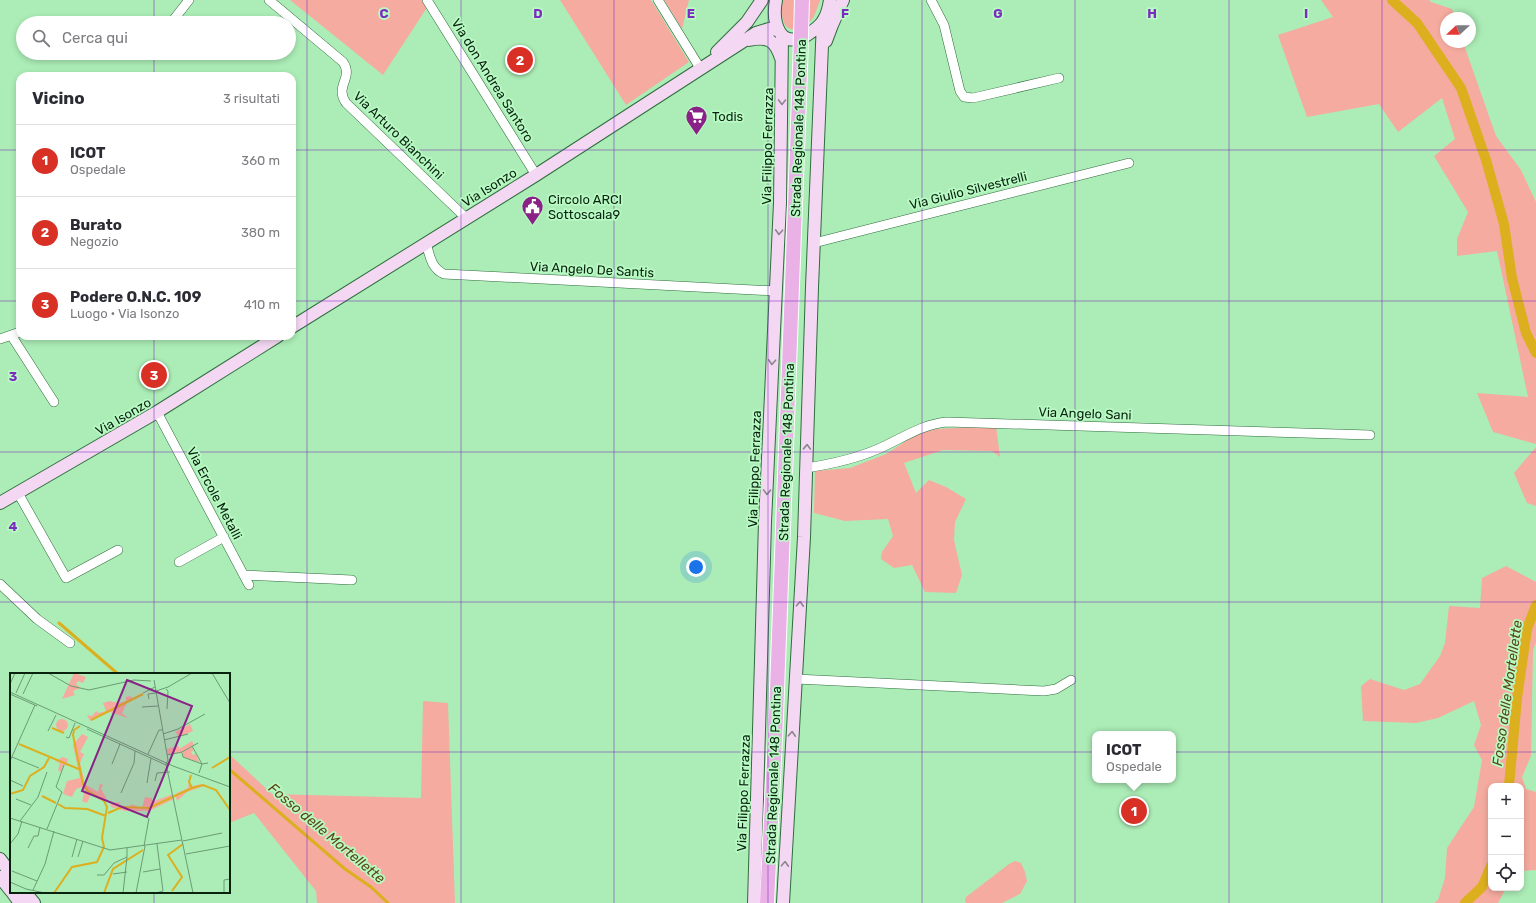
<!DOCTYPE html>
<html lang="it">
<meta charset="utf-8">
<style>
:root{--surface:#fff;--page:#f2f2f3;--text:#2b2b33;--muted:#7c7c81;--line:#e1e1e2;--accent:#d93025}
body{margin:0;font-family:Rubik,sans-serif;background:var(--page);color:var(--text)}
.controls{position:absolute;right:12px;bottom:12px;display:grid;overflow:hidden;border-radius:8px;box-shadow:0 2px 6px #0003}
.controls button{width:36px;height:36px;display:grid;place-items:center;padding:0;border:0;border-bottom:1px solid var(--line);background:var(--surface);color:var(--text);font:20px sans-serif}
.compass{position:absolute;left:1440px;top:12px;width:36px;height:36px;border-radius:50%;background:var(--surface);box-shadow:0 2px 6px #0003;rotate:248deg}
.you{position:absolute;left:696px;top:567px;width:14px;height:14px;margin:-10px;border:3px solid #fff;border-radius:50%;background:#1a73e8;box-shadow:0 0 0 6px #1a73e833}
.badge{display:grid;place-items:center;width:26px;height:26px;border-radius:50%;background:var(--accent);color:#fff;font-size:13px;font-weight:700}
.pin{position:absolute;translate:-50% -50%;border:2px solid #fff;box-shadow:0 1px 4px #0006}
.popup{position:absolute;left:1092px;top:731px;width:84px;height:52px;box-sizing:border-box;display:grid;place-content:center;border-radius:8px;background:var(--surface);filter:drop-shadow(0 1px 3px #0005);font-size:13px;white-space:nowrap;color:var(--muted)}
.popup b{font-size:15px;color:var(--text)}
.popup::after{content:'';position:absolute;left:50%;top:100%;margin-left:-8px;border:8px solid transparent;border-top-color:var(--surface)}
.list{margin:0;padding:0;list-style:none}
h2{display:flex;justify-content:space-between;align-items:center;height:52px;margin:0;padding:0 16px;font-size:17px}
h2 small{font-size:13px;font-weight:400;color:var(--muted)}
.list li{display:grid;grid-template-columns:26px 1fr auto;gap:12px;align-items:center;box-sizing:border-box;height:72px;padding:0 16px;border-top:1px solid var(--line)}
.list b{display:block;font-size:15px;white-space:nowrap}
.list p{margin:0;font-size:13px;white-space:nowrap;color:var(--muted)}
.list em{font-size:13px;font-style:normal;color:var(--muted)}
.icon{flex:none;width:22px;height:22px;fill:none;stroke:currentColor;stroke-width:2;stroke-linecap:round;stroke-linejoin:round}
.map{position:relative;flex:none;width:1536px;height:903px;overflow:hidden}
.search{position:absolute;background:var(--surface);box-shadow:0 2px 6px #0003;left:16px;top:16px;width:280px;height:44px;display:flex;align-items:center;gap:10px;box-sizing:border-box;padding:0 14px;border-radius:22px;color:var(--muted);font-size:15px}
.panel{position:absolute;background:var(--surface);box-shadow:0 2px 6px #0003;left:16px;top:72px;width:280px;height:268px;border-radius:12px}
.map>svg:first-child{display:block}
.green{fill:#f5ab9f}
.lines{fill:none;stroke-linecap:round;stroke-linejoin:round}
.stream{stroke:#dcaf1f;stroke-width:3}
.canal{stroke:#dcaf1f;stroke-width:10}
.street-casing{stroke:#2f6c3d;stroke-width:10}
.secondary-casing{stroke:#2f6c3d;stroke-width:14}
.primary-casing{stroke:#fff;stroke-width:16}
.street{stroke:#fff;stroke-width:9}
.secondary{stroke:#f4d8f3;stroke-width:12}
.primary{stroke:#eab1e7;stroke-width:14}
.primary-bridge-casing{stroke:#fff;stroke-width:16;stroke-linecap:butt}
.primary-bridge{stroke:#eab1e7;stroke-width:14}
.oneway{stroke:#8a868c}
.grid{fill:none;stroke:#7b2cbf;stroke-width:1;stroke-opacity:0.55}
.labels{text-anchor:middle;stroke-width:3.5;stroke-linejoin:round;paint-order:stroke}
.street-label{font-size:13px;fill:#08220e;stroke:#b9fac4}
.poi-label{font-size:13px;fill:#08220e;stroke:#b9fac4;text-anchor:start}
.water-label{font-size:14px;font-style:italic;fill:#594713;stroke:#b9fac4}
.inset-river{fill:none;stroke:#dcaf1f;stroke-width:2}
.inset-road{fill:none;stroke:#6a9c73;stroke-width:1}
.view{fill:#8a2187;fill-opacity:0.15;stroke:#8a2187;stroke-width:2}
.inset-edge{fill:none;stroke:#08220e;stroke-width:2}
.grid-label{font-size:13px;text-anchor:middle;font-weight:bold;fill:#7b2cbf;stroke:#b9fac4;stroke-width:3.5;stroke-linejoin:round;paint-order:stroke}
</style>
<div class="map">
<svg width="1536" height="903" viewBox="0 0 1536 903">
<rect width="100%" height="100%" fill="#acedb7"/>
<!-- green -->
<path class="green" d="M 290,0 L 424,0 L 428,6 L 383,75 Z
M 560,0 L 651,0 L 689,62 L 626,105 Z
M 664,0 L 689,0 L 682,29 Z
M 783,0 L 820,0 C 818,6 816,12 813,18 C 810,22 806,25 801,27 C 782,37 780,13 783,0 Z
M 1321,0 L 1429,0 L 1431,2 L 1452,9 L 1455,18 L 1446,18 L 1446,42 L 1463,42 L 1496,136 L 1521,170 L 1536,202 L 1536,444 L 1493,432 L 1477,393 L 1528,397 L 1497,251 L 1457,256 L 1457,239 L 1468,212 L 1434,156 L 1455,139 L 1442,98 L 1398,132 L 1379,104 L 1307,117 L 1278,35 L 1333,17 Z
M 996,426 L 1000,457 L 992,451 L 943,450 L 904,463 L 916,493 L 929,480 L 946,487 L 966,499 L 955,522 L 954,540 L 962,575 L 956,593 L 925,592 L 912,565 L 894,568 L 881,559 L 882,552 L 893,536 L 888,519 L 845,521 L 814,513 L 815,471 L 850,468 L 886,454 L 917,434 L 936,429 Z
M 1536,447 L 1536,506 L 1527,503 L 1514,473 Z
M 1506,566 L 1536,582 L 1536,642 L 1533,650 L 1531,756 L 1522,777 L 1526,789 L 1536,792 L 1536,870 L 1521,871 L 1521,786 L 1491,786 L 1491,888 L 1506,888 L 1498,903 L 1434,903 L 1438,900 L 1445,878 L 1447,848 L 1474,807 L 1482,760 L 1474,745 L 1481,725 L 1474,701 L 1438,718 L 1416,723 L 1363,721 L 1361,686 L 1370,679 L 1404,690 L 1420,684 L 1440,656 L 1445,643 L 1449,606 L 1480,608 L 1482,578 Z
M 423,701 L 448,703 L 455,903 L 317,903 L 316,891 L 254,813 L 229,823 L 229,754 L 272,794 L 421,798 Z
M 1015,861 L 1021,863 L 1025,872 L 1027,881 L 1020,894 L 1002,903 L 966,903 L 965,900 L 966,897 L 1009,864 Z"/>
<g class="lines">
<!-- stream -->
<path class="stream" d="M 59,623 L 118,674
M 229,769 L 345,869 L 371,887 L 388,903"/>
<!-- canal -->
<path class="canal" d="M 1392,0 L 1417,23 L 1461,88 L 1486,160 L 1504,224 L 1512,278 L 1526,333 L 1536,353
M 1509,786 L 1517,698 L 1527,629 L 1536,605
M 1465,903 L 1482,887 L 1491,866"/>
<defs>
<path id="street" d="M 269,0 L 343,62 C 354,78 334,86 346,103 L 466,218
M 427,0 L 536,175
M 658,0 L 700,68
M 931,0 L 944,25 L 960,91 L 964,97 L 973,98 L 1059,78
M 171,23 L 189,0
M 426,243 C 430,256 431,268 444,274 L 776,291
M 814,243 L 1129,163
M 11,335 L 54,402
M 0,339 L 20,332
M 157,412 L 249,585
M 806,468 C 832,464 855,459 878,449 C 901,439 922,424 947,422 L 1370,435
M 18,493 L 66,578 L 118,550
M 179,562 L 224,537
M 244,575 L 352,580
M 0,584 L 37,619 L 70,643
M 796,679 L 1044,691 L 1056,689 L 1071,680"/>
<path id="secondary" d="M 776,0 C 772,22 779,51 807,35 C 813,31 820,26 823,21 C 827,15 829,7 830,0
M 749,40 C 768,36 775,40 781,58
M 826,41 L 832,25 L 843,0
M 717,52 L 747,22 L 762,0
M 292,327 L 536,175 L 756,33 L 769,29 L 778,30
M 0,503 L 157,412 L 278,336
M 0,859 L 11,874
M 0,877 L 11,891
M 12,892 L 20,903
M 25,892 L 34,903
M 754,903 L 765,522 L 780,203 L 782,36
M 783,903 L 804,537 L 812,287 L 823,21"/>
<path id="primary" d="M 767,903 L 776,717 L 800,70"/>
</defs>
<!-- street casing -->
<use href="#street" class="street-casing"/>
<!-- secondary casing -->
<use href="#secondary" class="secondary-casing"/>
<!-- primary casing -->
<use href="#primary" class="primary-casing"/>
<!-- street -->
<use href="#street" class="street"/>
<!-- secondary -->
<use href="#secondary" class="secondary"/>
<!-- primary -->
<use href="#primary" class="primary"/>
<defs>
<path id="primary-bridge" d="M 800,70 L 802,0"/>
</defs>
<!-- primary-bridge casing -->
<use href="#primary-bridge" class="primary-bridge-casing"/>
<!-- primary-bridge -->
<use href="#primary-bridge" class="primary-bridge"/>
</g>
<!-- one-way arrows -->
<defs><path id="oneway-chevron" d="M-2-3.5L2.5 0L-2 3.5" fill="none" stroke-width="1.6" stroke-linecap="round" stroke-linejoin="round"/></defs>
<g class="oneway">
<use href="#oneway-chevron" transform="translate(782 102) rotate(91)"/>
<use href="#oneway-chevron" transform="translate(779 232) rotate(93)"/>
<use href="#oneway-chevron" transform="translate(772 362) rotate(93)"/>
<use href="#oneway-chevron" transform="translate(807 447) rotate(-88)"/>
<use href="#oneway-chevron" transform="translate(767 492) rotate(92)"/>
<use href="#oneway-chevron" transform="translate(800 604) rotate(-87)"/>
<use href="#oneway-chevron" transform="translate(792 734) rotate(-87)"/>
<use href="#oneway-chevron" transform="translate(785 864) rotate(-87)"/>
</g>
<!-- grid -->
<path class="grid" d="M 154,0 L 154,23M 307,0 L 307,903M 461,0 L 461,903M 614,0 L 614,903M 768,0 L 768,903M 922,0 L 922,903M 1075,0 L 1075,903M 1229,0 L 1229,903M 1382,0 L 1382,903M 154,53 L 154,76M 0,150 L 20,150M 292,150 L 1536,150M 0,301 L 20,301M 292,301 L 1536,301M 154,336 L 154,674M 0,452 L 1536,452M 0,602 L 1536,602M 0,752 L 11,752M 229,752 L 1536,752M 154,892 L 154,903"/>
<!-- icons -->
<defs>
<symbol id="supermarket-pin" viewBox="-11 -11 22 30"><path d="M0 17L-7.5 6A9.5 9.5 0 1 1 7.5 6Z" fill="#8a2187" stroke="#b9fac4"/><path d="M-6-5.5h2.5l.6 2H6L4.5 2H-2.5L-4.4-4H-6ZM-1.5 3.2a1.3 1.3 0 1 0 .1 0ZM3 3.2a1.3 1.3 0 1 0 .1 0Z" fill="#fff"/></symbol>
<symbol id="civic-pin" viewBox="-11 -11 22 30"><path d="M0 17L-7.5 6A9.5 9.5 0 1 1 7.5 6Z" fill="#8a2187" stroke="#b9fac4"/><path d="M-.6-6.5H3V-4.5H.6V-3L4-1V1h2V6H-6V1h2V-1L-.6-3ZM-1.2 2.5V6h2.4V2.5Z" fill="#fff"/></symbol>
</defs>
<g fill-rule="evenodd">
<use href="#supermarket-pin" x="684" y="104" width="25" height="34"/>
<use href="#civic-pin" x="520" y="194" width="25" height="34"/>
</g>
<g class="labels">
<!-- street labels -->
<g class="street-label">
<text transform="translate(493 80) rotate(58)" y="5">Via don Andrea Santoro</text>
<text transform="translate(798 128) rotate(-88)" y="5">Strada Regionale 148 Pontina</text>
<text transform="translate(399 135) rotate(44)" y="5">Via Arturo Bianchini</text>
<text transform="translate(767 146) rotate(-89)" y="5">Via Filippo Ferrazza</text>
<text transform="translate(489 187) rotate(-32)" y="5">Via Isonzo</text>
<text transform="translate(968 190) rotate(-14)" y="5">Via Giulio Silvestrelli</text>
<text transform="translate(592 269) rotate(3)" y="5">Via Angelo De Santis</text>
<text transform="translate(1085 413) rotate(2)" y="5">Via Angelo Sani</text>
<text transform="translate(123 416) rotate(-30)" y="5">Via Isonzo</text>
<text transform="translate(786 452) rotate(-88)" y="5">Strada Regionale 148 Pontina</text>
<text transform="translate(754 469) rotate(-88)" y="5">Via Filippo Ferrazza</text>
<text transform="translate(215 493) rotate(62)" y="5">Via Ercole Metalli</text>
<text transform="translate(773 775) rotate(-88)" y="5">Strada Regionale 148 Pontina</text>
<text transform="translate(743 793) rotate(-88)" y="5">Via Filippo Ferrazza</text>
</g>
<!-- poi labels -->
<g class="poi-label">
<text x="712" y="121">Todis</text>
<text x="548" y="204">Circolo ARCI<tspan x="548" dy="15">Sottoscala9</tspan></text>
</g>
<!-- water labels -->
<g class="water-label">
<text transform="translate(1507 693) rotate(-82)" y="5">Fosso delle Mortellette</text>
<text transform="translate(327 833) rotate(40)" y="5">Fosso delle Mortellette</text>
</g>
</g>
<!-- overview -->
<g transform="translate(10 673)">
<rect width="220" height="220" fill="#acedb7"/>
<path d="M 64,0 L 76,4 L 73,10 L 68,8 L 66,11 L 71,15 L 63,18 L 65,22 L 52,26 ZM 120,23 L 124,26 L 117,30 L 112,40 L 118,45 L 100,39 L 80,48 L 77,42 L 82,43 L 86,38 L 89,40 L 96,38 L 93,30 L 100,28 L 109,30 L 116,28 L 116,24 ZM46 52a6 6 0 1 1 12 0a6 6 0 1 1-12 0ZM 180,51 L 183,58 L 169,64 L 165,59 ZM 72,61 L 78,64 L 70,79 L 74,81 L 70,90 L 75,111 L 88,119 L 90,111 L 93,112 L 91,116 L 97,126 L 94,128 L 81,121 L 77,130 L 72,128 L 75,117 L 72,114 L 66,116 L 62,124 L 53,121 L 57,108 L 70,105 L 63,72 ZM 182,68 L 184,72 L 181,74 L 184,77 L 181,79 L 183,82 L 186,81 L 189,89 L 173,84 L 173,80 L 157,81 L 156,76 L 169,73 L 169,76 ZM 53,84 L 58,86 L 57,90 L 62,93 L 53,92 L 51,99 L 48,97 L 50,90 L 45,88 ZM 179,109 L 182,113 L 193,111 L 194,113 L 177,119 L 167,128 L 165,121 L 178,115 ZM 163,121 L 164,126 L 139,138 L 115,138 L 101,134 L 100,131 L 110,129 L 109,132 L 120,134 L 121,131 L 132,135 L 135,124 L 142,125 L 142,129 Z" fill="#f5ab9f"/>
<path class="inset-river" d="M 81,47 L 133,21M 42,55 L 54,60M 9,71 L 71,97M 202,95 L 220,84M 181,102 L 179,109 L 182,115M 0,121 L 13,117 L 20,103 L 34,94 L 39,85M 32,123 L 46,130M 48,131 L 55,135 L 77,136 L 96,143M 98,140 L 112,134 L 139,135 L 182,115 L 193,112 L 206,117 L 220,137M 162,218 L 172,204 L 158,182 L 173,171M 44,220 L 62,194 L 87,189 L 94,174 L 92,165 L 97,134 L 94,128 L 78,118 L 73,111 L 63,62 L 64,57 L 70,53M 94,220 L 103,196 L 133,177"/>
<path class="inset-road" d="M 38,0 L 61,13 L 79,17 L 124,7 L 141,8M 202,0 L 220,30M 144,7 L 158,87 L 156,91 L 183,220M 0,11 L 5,0M 156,16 L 158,18 L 157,36M 146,18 L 158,14 L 182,0M 0,19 L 163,93 L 220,114M 6,20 L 15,0M 133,20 L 145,14M 0,21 L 27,33M 13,21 L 23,0M 139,26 L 138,21 L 146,20M 132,34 L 148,33M 77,56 L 156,92M 38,58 L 46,42M 153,61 L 168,56 L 195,41M 56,64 L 59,65 L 65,50M 154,67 L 178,61M 182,73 L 192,91M 172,80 L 173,84 L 192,91M 138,81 L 149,57 L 152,57M 157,82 L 172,79 L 188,70M 2,84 L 29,95M 0,88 L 25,32M 102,91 L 110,71M 189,100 L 192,91 L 198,90M 0,107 L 13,113M 145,108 L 147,100 L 160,99M 137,110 L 141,85M 111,120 L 124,90 L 125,78M 6,126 L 21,132M 0,145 L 100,177 L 172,167M 10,148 L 28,124 L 37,99M 37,156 L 52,119 L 46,114 L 54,92M 173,168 L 212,160M 0,171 L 8,161 L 12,148M 134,173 L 139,145M 18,175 L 24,163 L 28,163 L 30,154M 176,181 L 220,173M 62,184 L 67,166M 68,184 L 73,168M 2,198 L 27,208M 133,199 L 150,196M 103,201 L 117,199M 87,202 L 94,202 L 104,190 L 117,184 L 117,175M 0,209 L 16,216 L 35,220M 23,217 L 35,191 L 44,158M 113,220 L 117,184M 126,220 L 135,173M 146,220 L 153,218 L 147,171M 214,220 L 214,207 L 220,206"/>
<path class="view" d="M 117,7 L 182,33 L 137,144 L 72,118 Z"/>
<rect width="220" height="220" class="inset-edge"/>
</g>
<g class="grid-label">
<text x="384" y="18">C</text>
<text x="538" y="18">D</text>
<text x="691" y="18">E</text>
<text x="845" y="18">F</text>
<text x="998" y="18">G</text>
<text x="1152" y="18">H</text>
<text x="1306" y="18">I</text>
<text x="13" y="381">3</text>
<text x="13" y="531">4</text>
</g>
</svg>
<div class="controls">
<button>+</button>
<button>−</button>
<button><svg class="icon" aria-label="locate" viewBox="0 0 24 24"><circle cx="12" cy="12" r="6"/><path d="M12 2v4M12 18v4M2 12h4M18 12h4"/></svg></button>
</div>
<svg class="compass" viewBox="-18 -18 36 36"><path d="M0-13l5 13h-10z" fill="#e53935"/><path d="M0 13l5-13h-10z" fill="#7c7c81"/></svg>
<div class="you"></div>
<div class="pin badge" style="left:1134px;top:811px">1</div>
<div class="popup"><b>ICOT</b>Ospedale</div>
<div class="pin badge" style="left:520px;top:60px">2</div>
<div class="pin badge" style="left:154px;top:375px">3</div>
<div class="search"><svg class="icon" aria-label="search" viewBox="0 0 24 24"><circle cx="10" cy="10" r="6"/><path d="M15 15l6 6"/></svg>Cerca qui</div>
<section class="panel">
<h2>Vicino<small>3 risultati</small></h2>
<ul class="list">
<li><span class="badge">1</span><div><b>ICOT</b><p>Ospedale</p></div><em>360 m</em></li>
<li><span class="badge">2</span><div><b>Burato</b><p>Negozio</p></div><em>380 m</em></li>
<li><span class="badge">3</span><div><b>Podere O.N.C. 109</b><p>Luogo · Via Isonzo</p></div><em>410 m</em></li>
</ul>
</section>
</div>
